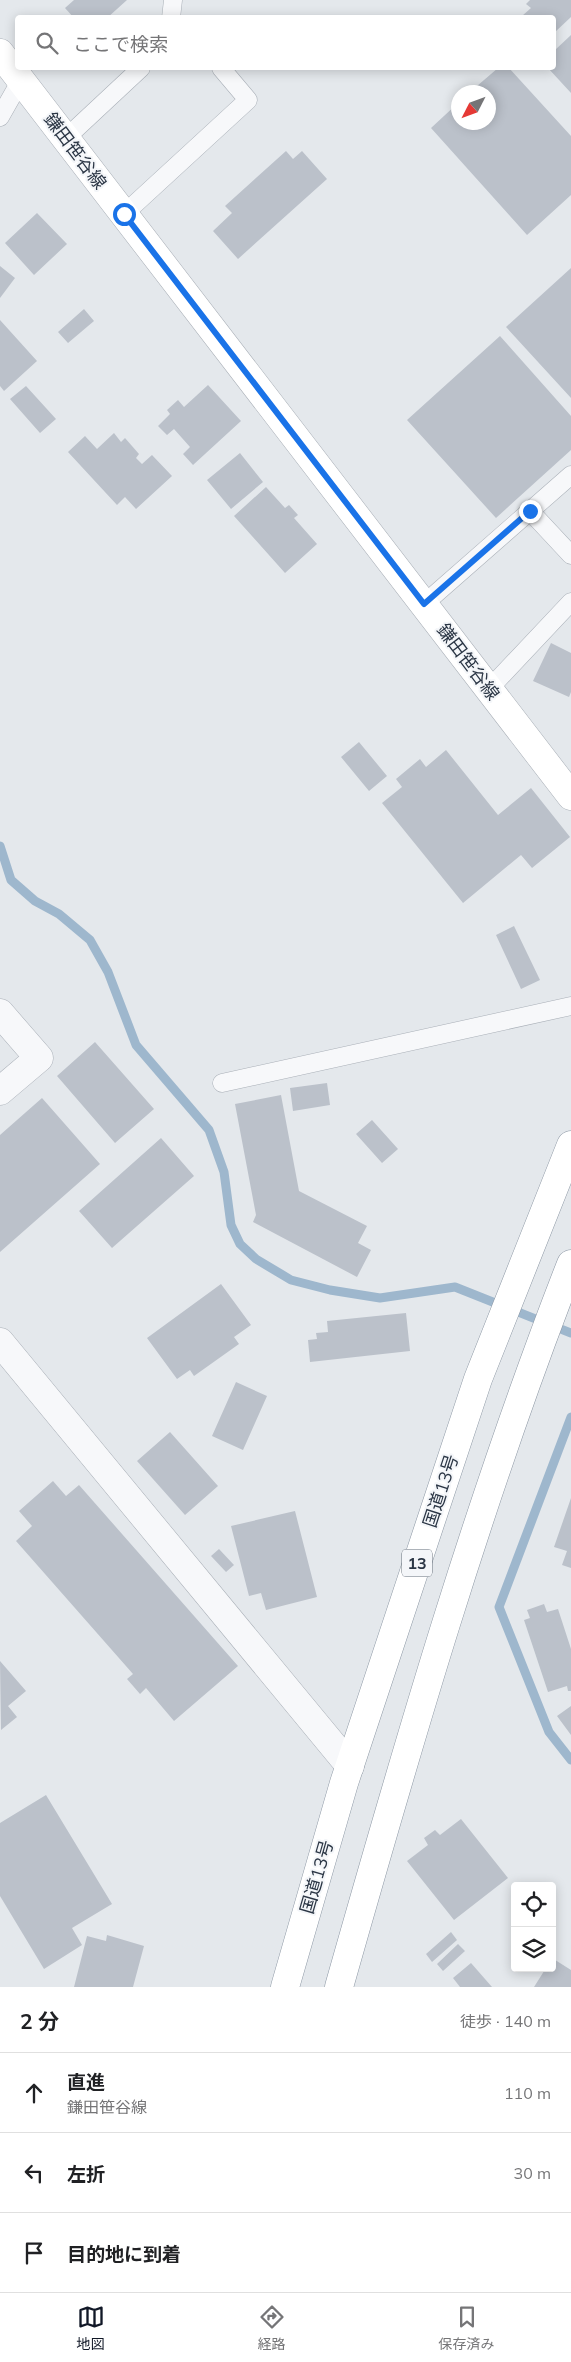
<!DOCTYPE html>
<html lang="ja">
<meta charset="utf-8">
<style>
:root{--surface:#fff;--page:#f2f2f2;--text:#202124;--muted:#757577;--line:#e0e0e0;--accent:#111827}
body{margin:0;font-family:Mulish,"Noto Sans JP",sans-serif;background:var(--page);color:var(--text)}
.controls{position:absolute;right:15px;bottom:15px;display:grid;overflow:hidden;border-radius:5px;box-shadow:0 2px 12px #0003}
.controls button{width:45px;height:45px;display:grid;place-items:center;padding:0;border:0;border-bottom:1px solid var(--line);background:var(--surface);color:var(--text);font:25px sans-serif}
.compass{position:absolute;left:451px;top:85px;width:45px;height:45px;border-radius:50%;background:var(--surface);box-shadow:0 2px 12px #0003;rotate:228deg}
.stop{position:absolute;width:15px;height:15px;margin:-11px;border:4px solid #1a73e8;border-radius:50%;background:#fff}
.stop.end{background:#1a73e8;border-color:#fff;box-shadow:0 1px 5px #0008}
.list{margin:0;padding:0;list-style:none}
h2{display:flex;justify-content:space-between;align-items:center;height:65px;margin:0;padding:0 20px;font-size:21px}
h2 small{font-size:16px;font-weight:400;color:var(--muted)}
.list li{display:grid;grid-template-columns:32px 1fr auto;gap:15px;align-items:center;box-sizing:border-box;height:80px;padding:0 20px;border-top:1px solid var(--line)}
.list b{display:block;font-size:19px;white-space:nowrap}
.list p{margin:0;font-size:16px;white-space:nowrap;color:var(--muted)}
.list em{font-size:16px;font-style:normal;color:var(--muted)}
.icon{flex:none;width:28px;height:28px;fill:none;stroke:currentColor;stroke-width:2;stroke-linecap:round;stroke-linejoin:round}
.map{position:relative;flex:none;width:571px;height:1987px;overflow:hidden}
.search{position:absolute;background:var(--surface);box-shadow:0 2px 12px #0003;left:15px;right:15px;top:15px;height:55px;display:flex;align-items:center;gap:12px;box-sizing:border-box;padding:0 18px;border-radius:5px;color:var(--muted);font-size:19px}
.sheet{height:305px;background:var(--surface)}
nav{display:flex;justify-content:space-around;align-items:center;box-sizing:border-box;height:70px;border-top:1px solid var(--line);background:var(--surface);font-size:14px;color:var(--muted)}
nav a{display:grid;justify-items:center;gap:2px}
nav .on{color:var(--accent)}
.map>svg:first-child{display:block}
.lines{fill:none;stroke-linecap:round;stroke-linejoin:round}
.stream{stroke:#9eb7cd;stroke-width:9}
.building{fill:#bbc1ca}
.lane-casing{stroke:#a9afb7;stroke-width:19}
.street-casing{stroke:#a9afb7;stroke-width:29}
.secondary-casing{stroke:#a9afb7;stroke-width:29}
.highway-casing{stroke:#8b96a3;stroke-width:29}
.lane{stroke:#f7f8fa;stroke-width:18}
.street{stroke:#f7f8fa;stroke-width:28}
.secondary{stroke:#fff;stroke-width:28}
.highway{stroke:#fff;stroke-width:28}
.route{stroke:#1a73e8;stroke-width:6}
.labels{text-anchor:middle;stroke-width:4;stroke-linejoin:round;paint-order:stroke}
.shield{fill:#f4f6f9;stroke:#67707b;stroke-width:1}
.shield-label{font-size:16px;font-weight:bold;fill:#2b3645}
.street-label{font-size:18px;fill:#2b3645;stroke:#f4f6f9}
</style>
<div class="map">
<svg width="571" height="1987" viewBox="0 0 571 1987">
<rect width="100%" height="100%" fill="#e4e8ec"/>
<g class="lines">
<!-- stream -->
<path class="stream" d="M 0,846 L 11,880 L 35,901 L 59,914 L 90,940 L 108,972 L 136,1045 L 209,1130 L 224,1172 L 231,1225 L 240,1244 L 256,1259 L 291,1280 L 330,1290 L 380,1298 L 455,1287 L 571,1333
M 571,1417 L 499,1607 L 549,1732 L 571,1760"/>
</g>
<!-- building -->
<path class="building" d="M 74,0 L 127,0 L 107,18 L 74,18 L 65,8 Z
M 530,0 L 571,0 L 571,17 L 554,33 L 554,18 L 522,16 L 531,8 L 526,4 Z
M 571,35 L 571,93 L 548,68 L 554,68 L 554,51 Z
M 498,68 L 509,68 L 571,136 L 571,195 L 527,235 L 431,128 L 458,103 L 458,122 L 488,122 L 488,92 L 470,92 Z
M 286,151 L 293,159 L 302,151 L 327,179 L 238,259 L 213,231 L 232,213 L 225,206 Z
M 37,213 L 67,244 L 34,275 L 5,243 Z
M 0,266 L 15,278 L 0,298 Z
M 571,268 L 571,398 L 506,327 Z
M 84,309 L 94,321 L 68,343 L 58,332 Z
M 0,320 L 37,361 L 4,391 L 0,386 Z
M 500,336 L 571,416 L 571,450 L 496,518 L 407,420 Z
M 208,385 L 241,421 L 193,465 L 183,454 L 190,447 L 174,429 L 167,435 L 158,426 L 170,414 L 167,410 L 178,400 L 184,407 Z
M 26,386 L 56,419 L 40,433 L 10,399 Z
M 114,433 L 121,442 L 125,438 L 139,454 L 136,458 L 142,464 L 152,455 L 172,476 L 136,509 L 125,497 L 117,505 L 68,452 L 85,436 L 97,449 Z
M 240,453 L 263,482 L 231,509 L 207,480 Z
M 266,487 L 285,508 L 289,505 L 298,515 L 294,518 L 317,544 L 285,573 L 234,516 Z
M 551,643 L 571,653 L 571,692 L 569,697 L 533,681 Z
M 359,742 L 387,776 L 369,791 L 341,757 Z
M 446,750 L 498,815 L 531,788 L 570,837 L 532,868 L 521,855 L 463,903 L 382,803 L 402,787 L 396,779 L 420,759 L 426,767 Z
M 514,926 L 540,980 L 521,989 L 496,935 Z
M 95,1042 L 154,1109 L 115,1143 L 57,1076 Z
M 327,1083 L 330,1105 L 293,1111 L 290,1088 Z
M 281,1095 L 299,1191 L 367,1226 L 358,1243 L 371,1250 L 357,1277 L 253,1222 L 256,1215 L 235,1104 Z
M 42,1098 L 100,1164 L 0,1252 L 0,1135 Z
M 372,1120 L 398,1149 L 382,1163 L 356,1134 Z
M 161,1138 L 194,1176 L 112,1248 L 79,1211 Z
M 221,1284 L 251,1325 L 234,1337 L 239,1344 L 194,1376 L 190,1370 L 177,1379 L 147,1338 Z
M 406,1313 L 410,1351 L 310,1362 L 308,1340 L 317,1339 L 316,1333 L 328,1332 L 327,1321 Z
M 236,1382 L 267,1396 L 243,1450 L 212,1436 Z
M 170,1432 L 218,1486 L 185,1515 L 137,1461 Z
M 53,1481 L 66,1496 L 79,1485 L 238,1666 L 174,1721 L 146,1688 L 140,1694 L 127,1679 L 133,1674 L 16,1541 L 32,1526 L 19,1511 Z
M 571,1498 L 571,1568 L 562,1565 L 567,1551 L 554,1547 Z
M 295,1511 L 317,1597 L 266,1610 L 261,1593 L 249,1596 L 231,1526 Z
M 219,1549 L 234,1565 L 226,1572 L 211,1556 Z
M 544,1604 L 547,1612 L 558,1609 L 571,1649 L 571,1691 L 568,1691 L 567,1686 L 548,1692 L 524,1620 L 530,1618 L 527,1610 Z
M 0,1661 L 26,1691 L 8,1706 L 17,1717 L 1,1730 Z
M 571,1706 L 571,1735 L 557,1716 Z
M 46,1795 L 112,1904 L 72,1928 L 82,1945 L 44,1969 L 0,1896 L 0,1823 Z
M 461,1819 L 508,1878 L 454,1920 L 407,1861 L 428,1845 L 424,1838 L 435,1830 L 440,1835 Z
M 451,1932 L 457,1940 L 432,1962 L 426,1954 Z
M 107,1935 L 144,1946 L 133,1987 L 74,1987 L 87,1936 L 106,1941 Z
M 458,1944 L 465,1951 L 443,1971 L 437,1964 Z
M 552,1958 L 571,1970 L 571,1987 L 534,1987 L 546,1968 L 552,1968 Z
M 471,1963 L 492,1987 L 460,1987 L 453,1978 Z"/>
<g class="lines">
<defs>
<path id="lane" d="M 171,18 L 173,0
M 0,117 L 21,80
M 66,138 L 141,68
M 124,214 L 248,100 L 221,68
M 530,511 L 571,555
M 424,604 L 571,475
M 489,689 L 571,602
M 222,1083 L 571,1006"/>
<path id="street" d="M 0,1013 L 39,1058 L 0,1091
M 0,1342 L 350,1766"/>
<path id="secondary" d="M 0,53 L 571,796"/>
<path id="highway" d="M 285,1987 L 344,1783 L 478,1379 L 571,1145
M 339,1987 C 408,1744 479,1499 571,1264"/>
</defs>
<!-- lane casing -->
<use href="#lane" class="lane-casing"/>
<!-- street casing -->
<use href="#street" class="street-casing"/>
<!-- secondary casing -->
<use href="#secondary" class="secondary-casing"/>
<!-- highway casing -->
<use href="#highway" class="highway-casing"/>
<!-- lane -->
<use href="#lane" class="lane"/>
<!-- street -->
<use href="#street" class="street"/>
<!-- secondary -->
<use href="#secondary" class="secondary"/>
<!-- highway -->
<use href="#highway" class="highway"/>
</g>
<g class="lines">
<!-- route -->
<path class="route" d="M 124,214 L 424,604 L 530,511"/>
</g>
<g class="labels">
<!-- shield labels -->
<rect class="shield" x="402" y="1549.5" width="30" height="27" rx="4"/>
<g class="shield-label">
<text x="417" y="1569">13</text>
</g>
<!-- street labels -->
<g class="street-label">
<text transform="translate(75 151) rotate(53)" y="6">鎌田笹谷線</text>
<text transform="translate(468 662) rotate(53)" y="6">鎌田笹谷線</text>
<text transform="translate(441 1491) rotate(-72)" y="6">国道13号</text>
<text transform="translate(317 1877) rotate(-74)" y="6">国道13号</text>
</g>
</g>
</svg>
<div class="controls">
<button><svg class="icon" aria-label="locate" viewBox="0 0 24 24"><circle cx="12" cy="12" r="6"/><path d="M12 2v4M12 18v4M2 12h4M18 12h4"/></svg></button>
<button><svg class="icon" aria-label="layers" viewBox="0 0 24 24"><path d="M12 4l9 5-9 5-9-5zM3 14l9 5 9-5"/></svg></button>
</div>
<svg class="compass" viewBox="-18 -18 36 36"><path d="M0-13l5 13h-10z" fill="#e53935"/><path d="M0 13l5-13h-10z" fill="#757577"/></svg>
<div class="stop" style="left:124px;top:214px"></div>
<div class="stop end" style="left:530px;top:511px"></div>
<div class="search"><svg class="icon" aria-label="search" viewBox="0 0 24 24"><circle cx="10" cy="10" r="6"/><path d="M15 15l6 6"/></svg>ここで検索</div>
</div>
<section class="sheet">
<h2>2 分<small>徒歩 · 140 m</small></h2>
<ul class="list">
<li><svg class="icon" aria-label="ahead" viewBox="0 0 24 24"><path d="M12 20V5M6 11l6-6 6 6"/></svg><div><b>直進</b><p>鎌田笹谷線</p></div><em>110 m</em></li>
<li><svg class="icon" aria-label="left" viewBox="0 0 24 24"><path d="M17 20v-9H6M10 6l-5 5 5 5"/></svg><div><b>左折</b></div><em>30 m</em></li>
<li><svg class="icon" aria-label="arrive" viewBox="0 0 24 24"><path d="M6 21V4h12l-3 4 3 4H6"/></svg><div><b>目的地に到着</b></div></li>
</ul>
</section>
<nav>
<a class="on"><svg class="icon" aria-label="map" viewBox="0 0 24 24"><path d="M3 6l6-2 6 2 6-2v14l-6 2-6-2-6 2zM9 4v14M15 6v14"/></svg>地図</a>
<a><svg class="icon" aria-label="directions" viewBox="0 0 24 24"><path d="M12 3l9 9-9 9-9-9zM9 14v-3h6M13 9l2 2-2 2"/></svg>経路</a>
<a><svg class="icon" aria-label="saved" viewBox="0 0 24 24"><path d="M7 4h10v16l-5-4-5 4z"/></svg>保存済み</a>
</nav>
